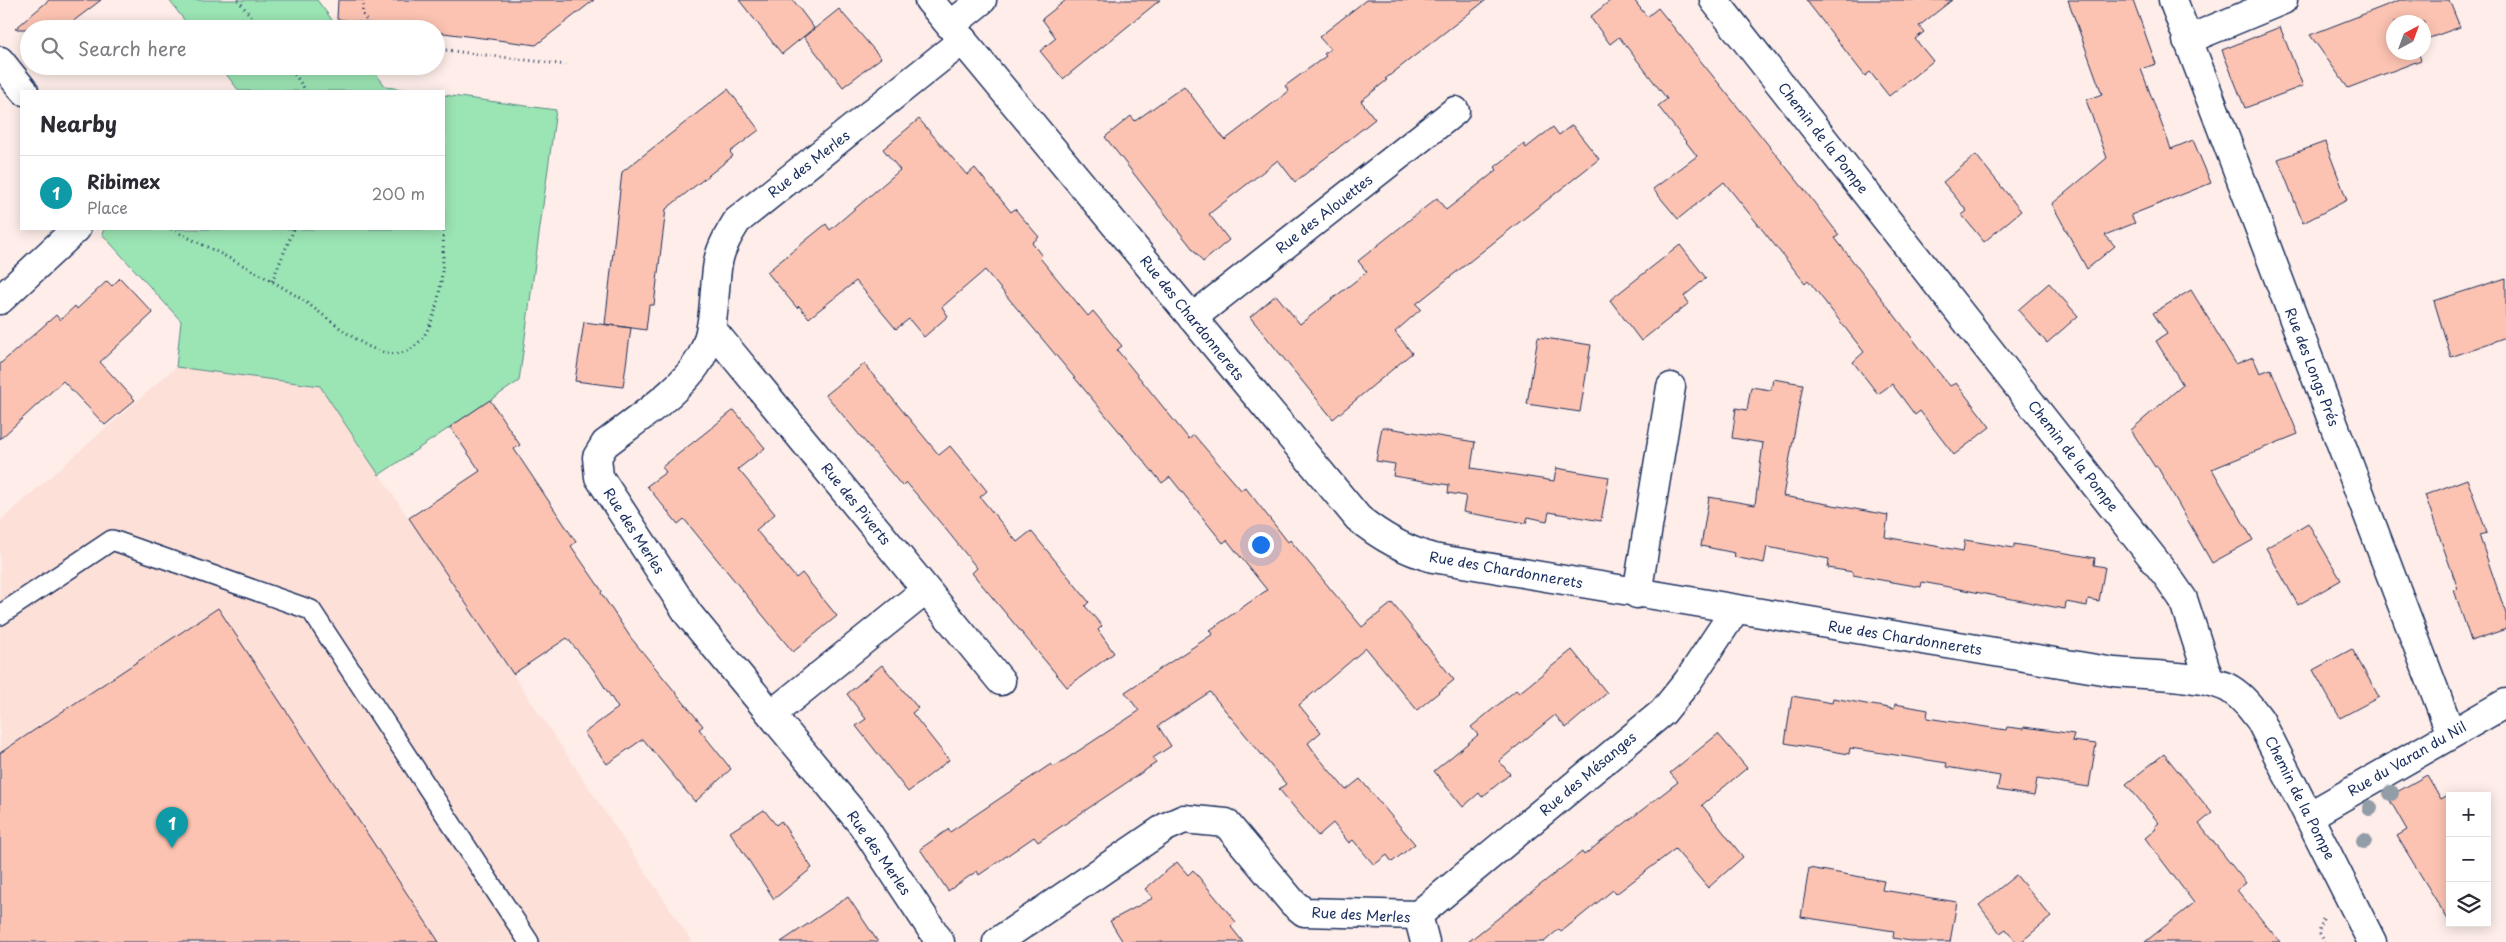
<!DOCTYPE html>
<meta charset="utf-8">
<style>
:root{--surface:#fff;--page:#f2f2f3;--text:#2b2b33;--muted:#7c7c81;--line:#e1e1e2;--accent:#0b8043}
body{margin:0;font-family:"Playpen Sans",sans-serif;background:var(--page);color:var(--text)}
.controls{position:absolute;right:15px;bottom:15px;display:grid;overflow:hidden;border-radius:0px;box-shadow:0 2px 12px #0003}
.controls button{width:45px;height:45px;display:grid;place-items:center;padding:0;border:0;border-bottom:1px solid var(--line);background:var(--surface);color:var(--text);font:25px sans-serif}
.compass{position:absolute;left:2386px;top:15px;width:45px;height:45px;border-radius:50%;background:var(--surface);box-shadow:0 2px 12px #0003;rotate:41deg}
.you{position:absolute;left:1260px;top:544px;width:18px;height:18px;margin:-12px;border:4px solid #fff;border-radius:50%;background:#1a73e8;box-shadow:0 0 0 8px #1a73e833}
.badge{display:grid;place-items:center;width:32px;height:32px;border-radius:50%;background:var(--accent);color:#fff;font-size:16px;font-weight:700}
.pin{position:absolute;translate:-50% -41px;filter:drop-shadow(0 1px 2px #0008)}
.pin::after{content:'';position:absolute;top:26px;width:18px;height:15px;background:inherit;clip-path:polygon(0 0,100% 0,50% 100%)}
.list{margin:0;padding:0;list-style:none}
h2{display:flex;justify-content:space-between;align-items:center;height:65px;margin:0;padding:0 20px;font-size:21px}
h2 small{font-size:16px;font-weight:400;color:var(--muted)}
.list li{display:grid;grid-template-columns:32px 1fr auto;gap:15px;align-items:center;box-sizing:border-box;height:75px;padding:0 20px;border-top:1px solid var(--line)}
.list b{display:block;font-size:19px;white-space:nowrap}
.list p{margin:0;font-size:16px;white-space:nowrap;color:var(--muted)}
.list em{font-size:16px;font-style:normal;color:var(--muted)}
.icon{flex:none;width:28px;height:28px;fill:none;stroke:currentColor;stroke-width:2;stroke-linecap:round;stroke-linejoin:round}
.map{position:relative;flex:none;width:2506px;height:942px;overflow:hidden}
.search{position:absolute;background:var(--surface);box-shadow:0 2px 12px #0003;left:20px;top:20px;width:425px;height:55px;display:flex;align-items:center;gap:12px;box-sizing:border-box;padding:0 18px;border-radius:28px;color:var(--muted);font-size:19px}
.panel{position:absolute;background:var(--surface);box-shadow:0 2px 12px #0003;left:20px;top:90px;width:425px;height:140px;border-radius:0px}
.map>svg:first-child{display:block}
.built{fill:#fde0d8}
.green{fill:#9be4b3;stroke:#5b8a88}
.building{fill:#fcc3b2;stroke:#1b2f5e}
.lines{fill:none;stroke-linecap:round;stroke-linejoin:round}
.service-casing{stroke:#1b2f5e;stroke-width:22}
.minor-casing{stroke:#1b2f5e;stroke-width:31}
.path{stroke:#1b2f5e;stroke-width:3;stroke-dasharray:1 4;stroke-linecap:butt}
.service{stroke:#fff;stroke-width:19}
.minor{stroke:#fff;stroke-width:28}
.tree{fill:#939da8}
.labels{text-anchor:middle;stroke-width:4;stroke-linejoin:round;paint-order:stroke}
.street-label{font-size:14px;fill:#1b2f5e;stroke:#fff}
</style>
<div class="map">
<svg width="2506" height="942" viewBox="0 0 2506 942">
<rect width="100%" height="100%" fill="#feede8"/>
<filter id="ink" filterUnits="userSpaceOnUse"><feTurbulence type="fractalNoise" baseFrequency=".02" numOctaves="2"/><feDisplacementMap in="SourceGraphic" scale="10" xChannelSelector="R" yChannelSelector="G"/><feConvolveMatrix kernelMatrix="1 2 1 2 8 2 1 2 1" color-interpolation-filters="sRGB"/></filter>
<g filter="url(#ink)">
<!-- built -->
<path class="built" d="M 176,367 L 320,386 L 692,942 L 0,942 L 0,521 Z"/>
<!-- green -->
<path class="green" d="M 169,0 L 317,0 L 339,29 L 191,29 Z
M 220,66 L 370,66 L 386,87 L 418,91 L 239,91 Z
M 444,95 L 556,110 L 519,381 L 379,475 L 320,386 L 176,367 L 181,321 L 102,234 L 104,229 L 444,229 Z"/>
<!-- building -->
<path class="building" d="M 49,0 L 101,0 L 63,29 L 15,29 Z
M 338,0 L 594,0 L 536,45 L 436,32 L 436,29 L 412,29 L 337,19 Z
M 739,0 L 793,0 L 814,28 L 782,54 Z
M 1066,0 L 1160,0 L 1063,79 L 1040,51 L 1056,38 L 1042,19 Z
M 1366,0 L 1486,0 L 1385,79 L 1387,80 L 1361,101 L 1375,119 L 1295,182 L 1278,160 L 1209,214 L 1229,240 L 1203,262 L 1105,137 L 1131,116 L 1135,121 L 1184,86 L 1225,140 L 1289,91 L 1285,86 L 1326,56 L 1324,54 L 1330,49 L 1319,37 Z
M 1611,0 L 1634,0 L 1647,17 L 1658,8 L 1803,188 L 1839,235 L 1835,238 L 1936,369 L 1950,386 L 1956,383 L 1990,427 L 1954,455 L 1920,411 L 1915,415 L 1892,384 L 1878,394 L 1853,362 L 1864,352 L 1808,280 L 1805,283 L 1724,182 L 1678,219 L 1653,189 L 1697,156 L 1658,106 L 1667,99 L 1644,69 L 1619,37 L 1610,44 L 1590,17 Z
M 1806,0 L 1952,0 L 1919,26 L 1924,32 L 1915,39 L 1933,61 L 1889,96 L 1870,72 L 1865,76 Z
M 2068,0 L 2133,0 L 2156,64 L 2141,69 L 2171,149 L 2193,140 L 2211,183 L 2131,215 L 2135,223 L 2105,235 L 2115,246 L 2087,269 L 2052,204 L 2107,158 L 2086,100 L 2102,94 Z
M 2400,0 L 2449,0 L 2460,27 L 2424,40 L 2424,22 L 2394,22 L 2394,52 L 2418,52 L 2421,60 L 2348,88 L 2310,35 Z
M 839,9 L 881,58 L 843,87 L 804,37 Z
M 2280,27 L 2303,86 L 2245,108 L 2222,50 Z
M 728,89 L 759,130 L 730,152 L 733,156 L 666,209 L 654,305 L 649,305 L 646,330 L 605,324 L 622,172 Z
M 919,119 L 967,175 L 975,168 L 1011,212 L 1015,209 L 1039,237 L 1032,243 L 1042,256 L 1040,258 L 1088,316 L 1093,311 L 1122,346 L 1117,350 L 1189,439 L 1194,435 L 1241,490 L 1245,487 L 1288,542 L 1290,540 L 1362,627 L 1392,603 L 1454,680 L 1417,710 L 1366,648 L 1299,705 L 1321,732 L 1308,743 L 1318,757 L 1346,790 L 1360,779 L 1415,844 L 1392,862 L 1387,855 L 1374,865 L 1353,840 L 1349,843 L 1333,823 L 1318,836 L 1279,789 L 1286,784 L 1210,692 L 1158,726 L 1171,746 L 1153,758 L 1156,763 L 1038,842 L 1034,837 L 979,875 L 977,871 L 948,891 L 920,849 L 949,829 L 950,832 L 1051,764 L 1054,767 L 1139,711 L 1125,692 L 1213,634 L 1210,630 L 1267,590 L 1227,540 L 1223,543 L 1170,477 L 1162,483 L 985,270 L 942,307 L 948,316 L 924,337 L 909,319 L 896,329 L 856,281 L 809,318 L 799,306 L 797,308 L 767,272 L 826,224 L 830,230 L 900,170 L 883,149 Z
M 1572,125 L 1599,159 L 1416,304 L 1421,309 L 1395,332 L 1412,353 L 1333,419 L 1250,317 L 1276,295 L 1300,324 L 1367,272 L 1358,261 L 1437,198 L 1446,210 L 1497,170 L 1495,167 L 1524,144 L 1526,148 L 1553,127 L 1559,135 Z
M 2325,142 L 2347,200 L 2303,223 L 2278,159 Z
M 1976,155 L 2021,211 L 1984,242 L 1962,215 L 1967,211 L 1943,182 Z
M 1680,245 L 1706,278 L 1684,296 L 1689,303 L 1641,341 L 1610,300 Z
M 120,278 L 153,313 L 100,362 L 135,400 L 105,425 L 63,381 L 0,439 L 0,364 L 56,315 L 60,320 L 75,306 L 77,309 L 107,281 L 112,286 Z
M 2506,278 L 2506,337 L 2451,357 L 2434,301 Z
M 2049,283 L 2078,316 L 2047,343 L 2018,310 Z
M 2191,290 L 2236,364 L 2253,357 L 2260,373 L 2271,369 L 2298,434 L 2212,469 L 2253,540 L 2212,563 L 2157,466 L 2155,467 L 2131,430 L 2183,385 L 2156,341 L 2167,334 L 2153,313 Z
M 584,322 L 631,328 L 623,387 L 575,381 Z
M 1538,337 L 1591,345 L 1580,412 L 1527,404 Z
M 864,364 L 939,455 L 950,446 L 987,491 L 980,497 L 1017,542 L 1031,531 L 1089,602 L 1085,606 L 1102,626 L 1098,630 L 1114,653 L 1067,687 L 972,573 L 977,568 L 944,527 L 906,482 L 902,486 L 826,395 Z
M 1773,379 L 1803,384 L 1783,496 L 1888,515 L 1885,537 L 1963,551 L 1965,540 L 2014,548 L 2014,544 L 2095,558 L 2094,565 L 2105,567 L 2099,601 L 2088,599 L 2087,606 L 2066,602 L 2065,609 L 1922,582 L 1921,587 L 1853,575 L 1853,572 L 1828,568 L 1829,559 L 1767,547 L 1764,563 L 1734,557 L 1735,553 L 1701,546 L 1709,497 L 1755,505 L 1763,443 L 1732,438 L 1736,408 L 1747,410 L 1751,387 L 1771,390 Z
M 490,400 L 520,445 L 514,449 L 576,542 L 571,546 L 602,591 L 601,593 L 631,638 L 703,726 L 699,729 L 731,769 L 695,802 L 643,739 L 607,764 L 584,733 L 618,708 L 593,669 L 567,638 L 513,674 L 409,518 L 480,471 L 450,427 Z
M 734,410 L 765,448 L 738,469 L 775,514 L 756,530 L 796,578 L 802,573 L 837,616 L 793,652 L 684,519 L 678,524 L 647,486 L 666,472 L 662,467 Z
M 1382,427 L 1475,442 L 1471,468 L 1554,481 L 1556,468 L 1609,477 L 1601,521 L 1549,512 L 1547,521 L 1528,517 L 1526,523 L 1463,512 L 1466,496 L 1448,493 L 1449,485 L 1393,476 L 1395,464 L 1376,461 Z
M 2467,479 L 2487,533 L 2479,535 L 2506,614 L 2506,629 L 2471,641 L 2454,590 L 2458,589 L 2425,495 Z
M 2308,523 L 2341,580 L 2298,605 L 2266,548 Z
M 218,608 L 439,942 L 0,942 L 0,753 Z
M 2352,649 L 2379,697 L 2340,718 L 2313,670 Z
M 1572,650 L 1607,693 L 1566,728 L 1555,715 L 1499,761 L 1510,774 L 1482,797 L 1479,793 L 1463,807 L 1434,771 L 1478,735 L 1471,727 L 1516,690 L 1519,693 Z
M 882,665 L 918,708 L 912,713 L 949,760 L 908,792 L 856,726 L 866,719 L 847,694 Z
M 1792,696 L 1832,703 L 1833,698 L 1894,709 L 1895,704 L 1928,710 L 1927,718 L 2006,730 L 2007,727 L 2024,729 L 2024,727 L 2074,734 L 2072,741 L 2096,744 L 2089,787 L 2037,779 L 2034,796 L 1997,790 L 2000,776 L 1946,767 L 1947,763 L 1850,748 L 1849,754 L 1785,743 Z
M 1718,734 L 1747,768 L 1702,805 L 1743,857 L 1708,888 L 1675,849 L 1616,894 L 1613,890 L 1561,932 L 1559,929 L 1544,942 L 1468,942 L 1582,852 L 1584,855 L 1678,782 L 1670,773 Z
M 2164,754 L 2212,813 L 2199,824 L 2246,883 L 2237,890 L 2280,942 L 2145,942 L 2194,903 L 2145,838 L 2156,829 L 2154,827 L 2159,823 L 2126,784 Z
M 2427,775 L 2441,799 L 2450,794 L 2450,923 L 2397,836 L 2407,830 L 2388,797 Z
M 764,810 L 776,825 L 781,821 L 812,868 L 774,899 L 730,832 Z
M 1177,862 L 1188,875 L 1193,870 L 1236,922 L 1231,927 L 1243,942 L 1123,942 L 1110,921 L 1153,898 L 1145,889 Z
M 1809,868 L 1884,881 L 1882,890 L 1957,902 L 1950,942 L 1916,942 L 1893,938 L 1894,931 L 1801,917 Z
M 2016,875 L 2051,917 L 2021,942 L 2016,942 L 2006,929 L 2000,933 L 1979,905 Z
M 848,897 L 878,942 L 781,942 Z"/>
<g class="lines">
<defs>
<path id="service" d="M 0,615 L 112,540 L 311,610 L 529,942"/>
<path id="minor" d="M 929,0 L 1358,518 C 1381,537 1404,550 1433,558 L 2114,672 C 2143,675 2206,675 2230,689 C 2243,697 2251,708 2260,720 L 2372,942
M 1714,0 L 2167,576 L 2183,599 L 2210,682
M 2173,0 L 2451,734
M 951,25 L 982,0
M 2187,40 L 2283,0
M 0,61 L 24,91
M 0,300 L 76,229
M 1192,318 L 1455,111
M 711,328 L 1001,681
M 1637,594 L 1671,387
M 772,714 L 926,590
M 2309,816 L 2506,703
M 1418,915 L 1663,712 L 1688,681 L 1735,610
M 940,942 L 862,824 L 689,615 L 599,477 L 597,457 L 605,444 C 634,421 688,387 703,353 C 716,325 713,292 718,262 C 721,247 729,234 737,221 L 963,40
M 997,942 L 1166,827 L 1184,819 L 1226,823 L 1293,903 L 1304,912 L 1418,915 L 1425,942"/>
</defs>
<!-- service casing -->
<use href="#service" class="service-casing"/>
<!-- minor casing -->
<use href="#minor" class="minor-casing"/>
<!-- path -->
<path class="path" d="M 238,0 L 261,29
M 364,0 L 362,13 L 371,29
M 436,49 L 567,65
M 289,66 L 306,91
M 171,229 C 213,250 255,270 295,295 C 319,310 350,339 374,349 C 440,377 445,268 443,229
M 272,281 L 294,229
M 2323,919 L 2319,932 L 2325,942"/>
<!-- service -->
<use href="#service" class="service"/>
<!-- minor -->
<use href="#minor" class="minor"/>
</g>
<!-- trees -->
<g class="tree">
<circle cx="2391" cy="793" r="8"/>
<circle cx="2370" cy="808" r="8"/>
<circle cx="2364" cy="841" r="8"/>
</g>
</g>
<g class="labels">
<!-- street labels -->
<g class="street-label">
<text transform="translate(1823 138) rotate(52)" y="5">Chemin de la Pompe</text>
<text transform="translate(809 164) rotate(-38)" y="5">Rue des Merles</text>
<text transform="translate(1324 214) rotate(-38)" y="5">Rue des Alouettes</text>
<text transform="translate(1192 318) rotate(51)" y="5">Rue des Chardonnerets</text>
<text transform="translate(2312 367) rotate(69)" y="5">Rue des Longs Prés</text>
<text transform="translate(2073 456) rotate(52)" y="5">Chemin de la Pompe</text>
<text transform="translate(856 504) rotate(51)" y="5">Rue des Piverts</text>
<text transform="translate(634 531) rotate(57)" y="5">Rue des Merles</text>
<text transform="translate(1506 570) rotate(10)" y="5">Rue des Chardonnerets</text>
<text transform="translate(1905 638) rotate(9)" y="5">Rue des Chardonnerets</text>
<text transform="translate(2407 759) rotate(-30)" y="5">Rue du Varan du Nil</text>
<text transform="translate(1588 774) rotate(-40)" y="5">Rue des Mésanges</text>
<text transform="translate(2300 798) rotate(63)" y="5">Chemin de la Pompe</text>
<text transform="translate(879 853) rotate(55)" y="5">Rue des Merles</text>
<text transform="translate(1361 915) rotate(3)" y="5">Rue des Merles</text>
</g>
</g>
</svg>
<div class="controls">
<button>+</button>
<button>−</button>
<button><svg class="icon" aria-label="layers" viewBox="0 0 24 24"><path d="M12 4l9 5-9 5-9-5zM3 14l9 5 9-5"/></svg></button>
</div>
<svg class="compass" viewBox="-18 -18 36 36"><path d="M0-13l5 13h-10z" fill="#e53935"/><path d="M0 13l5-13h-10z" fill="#7c7c81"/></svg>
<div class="you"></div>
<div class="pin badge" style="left:172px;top:848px;background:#0f9aa8">1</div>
<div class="search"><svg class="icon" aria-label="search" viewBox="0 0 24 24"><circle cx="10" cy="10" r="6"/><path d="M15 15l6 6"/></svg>Search here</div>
<section class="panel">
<h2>Nearby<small></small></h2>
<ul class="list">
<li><span class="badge" style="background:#0f9aa8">1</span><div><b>Ribimex</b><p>Place</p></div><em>200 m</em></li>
</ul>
</section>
</div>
